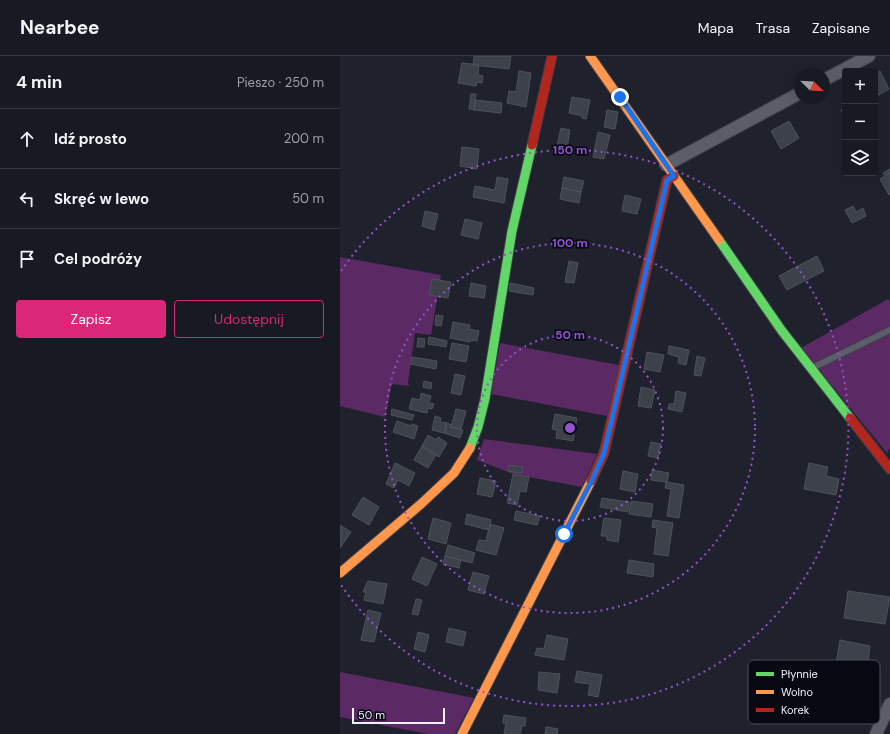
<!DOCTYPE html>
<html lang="pl">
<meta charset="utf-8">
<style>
:root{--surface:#171a22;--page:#20232a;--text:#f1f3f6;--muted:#9ea1a5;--line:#363840;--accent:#db2777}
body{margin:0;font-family:"DM Sans",sans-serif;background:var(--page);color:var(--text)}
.controls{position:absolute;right:12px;top:12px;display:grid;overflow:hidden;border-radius:4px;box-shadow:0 4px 16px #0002}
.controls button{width:36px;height:36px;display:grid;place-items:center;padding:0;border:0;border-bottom:1px solid var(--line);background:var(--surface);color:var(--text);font:20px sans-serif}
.compass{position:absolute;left:454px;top:12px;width:36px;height:36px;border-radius:50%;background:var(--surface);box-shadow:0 4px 16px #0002;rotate:114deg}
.scale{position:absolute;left:12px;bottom:10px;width:93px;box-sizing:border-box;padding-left:4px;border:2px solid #eff2fe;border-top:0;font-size:11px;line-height:14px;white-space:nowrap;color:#eff2fe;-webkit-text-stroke:3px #070912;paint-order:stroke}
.stop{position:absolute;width:12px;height:12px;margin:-9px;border:3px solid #1a73e8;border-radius:50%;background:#fff}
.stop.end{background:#1a73e8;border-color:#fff;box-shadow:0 1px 4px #0008}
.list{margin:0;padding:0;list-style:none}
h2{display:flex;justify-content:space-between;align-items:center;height:52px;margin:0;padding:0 16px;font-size:17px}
h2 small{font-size:13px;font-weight:400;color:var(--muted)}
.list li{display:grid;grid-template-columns:26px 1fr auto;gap:12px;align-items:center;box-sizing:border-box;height:60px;padding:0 16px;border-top:1px solid var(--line)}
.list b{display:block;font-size:15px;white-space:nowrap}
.list em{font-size:13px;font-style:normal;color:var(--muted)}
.actions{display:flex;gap:8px;padding:12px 16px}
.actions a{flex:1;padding:9px 0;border:1px solid var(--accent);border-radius:4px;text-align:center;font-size:14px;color:var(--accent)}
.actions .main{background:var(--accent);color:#fff}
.icon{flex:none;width:22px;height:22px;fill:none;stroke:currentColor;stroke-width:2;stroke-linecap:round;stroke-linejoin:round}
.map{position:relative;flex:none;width:550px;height:678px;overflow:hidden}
header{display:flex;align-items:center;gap:24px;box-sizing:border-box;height:56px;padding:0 20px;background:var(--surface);border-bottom:1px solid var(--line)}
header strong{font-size:19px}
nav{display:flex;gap:22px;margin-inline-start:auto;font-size:14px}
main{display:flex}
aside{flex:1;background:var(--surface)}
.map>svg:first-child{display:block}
.green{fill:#5b2964}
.building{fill:#3c414a;stroke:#4d525b}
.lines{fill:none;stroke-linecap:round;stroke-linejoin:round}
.lane-casing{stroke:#3c3e47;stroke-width:8}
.street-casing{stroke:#3c3e47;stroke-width:14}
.fast-casing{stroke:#3c3e47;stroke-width:11}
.slow-casing{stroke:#3c3e47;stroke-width:11}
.jam-casing{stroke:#3c3e47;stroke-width:11}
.lane{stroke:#5b5e68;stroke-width:6}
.street{stroke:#5b5e68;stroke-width:12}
.fast{stroke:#63d668;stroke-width:9}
.slow{stroke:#ff974d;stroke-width:9}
.jam{stroke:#b3261e;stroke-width:9}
.route{stroke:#1a73e8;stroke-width:5}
.ring{fill:none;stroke:#9254cc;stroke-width:2;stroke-dasharray:2 4}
.key{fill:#070912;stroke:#4d4f59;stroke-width:1}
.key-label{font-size:11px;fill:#eff2fe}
.centre{fill:#9254cc;stroke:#070912;stroke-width:2}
.ring-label{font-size:12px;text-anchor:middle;font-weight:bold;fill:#9254cc;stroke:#070912;stroke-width:3.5;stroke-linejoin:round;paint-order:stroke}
</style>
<header>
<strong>Nearbee</strong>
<nav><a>Mapa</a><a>Trasa</a><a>Zapisane</a></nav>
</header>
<main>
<aside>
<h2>4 min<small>Pieszo · 250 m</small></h2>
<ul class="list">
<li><svg class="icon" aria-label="ahead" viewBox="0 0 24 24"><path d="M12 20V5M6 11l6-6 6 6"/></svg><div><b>Idź prosto</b></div><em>200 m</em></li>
<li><svg class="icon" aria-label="left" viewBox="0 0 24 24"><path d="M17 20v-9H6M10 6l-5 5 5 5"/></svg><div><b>Skręć w lewo</b></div><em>50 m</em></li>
<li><svg class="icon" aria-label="arrive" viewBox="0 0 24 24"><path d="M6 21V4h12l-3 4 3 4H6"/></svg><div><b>Cel podróży</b></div></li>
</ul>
<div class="actions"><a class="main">Zapisz</a><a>Udostępnij</a></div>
</aside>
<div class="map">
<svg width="550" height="678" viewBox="0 0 550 678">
<rect width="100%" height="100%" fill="#1f222d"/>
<!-- green -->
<path class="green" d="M 0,201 L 101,219 L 91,279 L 75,277 L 68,327 L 70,330 L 52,328 L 45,361 L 0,350 Z
M 548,243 L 550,245 L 550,392 L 547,397 L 461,292 Z
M 160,287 L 279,309 L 267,360 L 151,338 Z
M 144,383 L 257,398 L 242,431 L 173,418 L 137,404 Z
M 0,616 L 134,642 L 115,678 L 88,678 L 0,661 Z"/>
<!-- building -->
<path class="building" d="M 134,0 L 171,0 L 169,13 L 133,9 Z
M 122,7 L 139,9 L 138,19 L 143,20 L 142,27 L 137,26 L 136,30 L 118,27 Z
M 179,15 L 191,17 L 186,51 L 167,47 L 169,35 L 176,36 Z
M 540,15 L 549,33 L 535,41 L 535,18 Z
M 131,38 L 136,38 L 134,54 L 129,53 Z
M 232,41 L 250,44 L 246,63 L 242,62 L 242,60 L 229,57 Z
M 136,44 L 162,47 L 161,57 L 134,54 Z
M 505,51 L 505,62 L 501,54 Z
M 267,54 L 278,56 L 275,73 L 264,71 Z
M 449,65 L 459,82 L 441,93 L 431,75 Z
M 221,72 L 230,74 L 227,92 L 217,90 Z
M 258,76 L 270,79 L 264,103 L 253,101 Z
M 122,91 L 139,93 L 137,113 L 120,110 Z
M 550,113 L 550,117 L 545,120 L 543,117 Z
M 550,117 L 550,138 L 549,139 L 540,123 Z
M 157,121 L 168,123 L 164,147 L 133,141 L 135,130 L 155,134 Z
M 224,121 L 244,125 L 241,136 L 222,132 Z
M 222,132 L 241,136 L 239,147 L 220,143 Z
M 285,139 L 301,143 L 297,158 L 282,155 Z
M 513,150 L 516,156 L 523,152 L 526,160 L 512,167 L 505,154 Z
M 85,155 L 98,158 L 94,174 L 82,170 Z
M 125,163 L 142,167 L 138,183 L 121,179 Z
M 477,200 L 484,215 L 447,234 L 439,220 Z
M 229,205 L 238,207 L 234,227 L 225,226 Z
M 92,223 L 111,226 L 108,242 L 89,239 Z
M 131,227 L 146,230 L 144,242 L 129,240 Z
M 170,227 L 194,232 L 193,239 L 169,235 Z
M 96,259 L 103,260 L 101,270 L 95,269 Z
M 113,266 L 130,269 L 129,273 L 139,275 L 137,285 L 131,284 L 130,286 L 110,282 Z
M 89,281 L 107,285 L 106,291 L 88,288 Z
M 78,282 L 85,283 L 84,291 L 77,291 Z
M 112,287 L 129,290 L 126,306 L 109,303 Z
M 329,290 L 349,294 L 346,309 L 338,307 L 339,301 L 328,298 Z
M 307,296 L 324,299 L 320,316 L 304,313 Z
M 357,300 L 365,302 L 361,320 L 354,319 Z
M 72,301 L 97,305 L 96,313 L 70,308 Z
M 115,318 L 125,320 L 121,339 L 111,337 Z
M 84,325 L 92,327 L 91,333 L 83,331 Z
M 301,331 L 315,334 L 311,352 L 298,350 Z
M 336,335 L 346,337 L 342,356 L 328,353 L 329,348 L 334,348 Z
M 81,337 L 91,340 L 89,347 L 94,348 L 92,353 L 88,352 L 87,357 L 69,353 L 72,342 L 80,344 Z
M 52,353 L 74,359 L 72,364 L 51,359 Z
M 116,353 L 126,355 L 121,373 L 111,371 Z
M 215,358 L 237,362 L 233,385 L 216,382 L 217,374 L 212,373 Z
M 95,360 L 101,362 L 100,366 L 107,367 L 104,377 L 92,374 Z
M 57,365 L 71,370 L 72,368 L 78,370 L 74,383 L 53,376 Z
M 107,367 L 112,369 L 111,371 L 123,374 L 120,382 L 104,377 Z
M 88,379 L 96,384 L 98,381 L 107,387 L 99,401 L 82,390 Z
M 311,386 L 321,388 L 318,402 L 308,400 Z
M 82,390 L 96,399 L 88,412 L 74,404 Z
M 55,407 L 75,417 L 69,430 L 58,424 L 54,432 L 46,428 Z
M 469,407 L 488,411 L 486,420 L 499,423 L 496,439 L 464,433 Z
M 169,409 L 183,411 L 182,417 L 168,415 Z
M 312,414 L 329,417 L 327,426 L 311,424 Z
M 283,415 L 298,418 L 295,436 L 280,433 Z
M 173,418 L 189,421 L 186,436 L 180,435 L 177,449 L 167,447 Z
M 140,422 L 156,425 L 152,441 L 137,438 Z
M 326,426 L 344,429 L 339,462 L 327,460 L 331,433 L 325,432 Z
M 23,441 L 39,451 L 29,469 L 12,459 Z
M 262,442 L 289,446 L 288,456 L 260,451 Z
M 291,445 L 313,448 L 311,461 L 289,458 Z
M 176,455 L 200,460 L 197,469 L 174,464 Z
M 127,458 L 151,464 L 149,474 L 125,468 Z
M 93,462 L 111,467 L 106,488 L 88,483 Z
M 264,462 L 281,464 L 278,486 L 267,484 L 267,480 L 261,480 Z
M 313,464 L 333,467 L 328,500 L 314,498 L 317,472 L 312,471 Z
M 150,468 L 164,472 L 156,499 L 136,494 L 139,484 L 146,485 Z
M 0,469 L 11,476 L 0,492 Z
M 108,489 L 135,497 L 132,507 L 105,500 Z
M 105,500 L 121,504 L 119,512 L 103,508 Z
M 82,501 L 97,508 L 87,530 L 72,523 Z
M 289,504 L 314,508 L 313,521 L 287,517 Z
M 133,516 L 149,520 L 144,538 L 128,534 Z
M 28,525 L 47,528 L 43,548 L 24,544 L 26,536 L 23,536 Z
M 508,535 L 550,541 L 545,568 L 504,562 Z
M 76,543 L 82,544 L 78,559 L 72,558 Z
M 28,554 L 41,557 L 34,586 L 21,584 Z
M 109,572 L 126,576 L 123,590 L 106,586 Z
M 78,576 L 89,579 L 85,596 L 74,593 Z
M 207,579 L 228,583 L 224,604 L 195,599 L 197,592 L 204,593 Z
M 500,584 L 530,590 L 527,613 L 496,608 Z
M 237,615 L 262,619 L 258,641 L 248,639 L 250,628 L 235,626 Z
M 199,616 L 220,618 L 217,637 L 198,634 Z
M 164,659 L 186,662 L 185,670 L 182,670 L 180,678 L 164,678 L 166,667 L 163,667 Z
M 206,671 L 218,673 L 217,678 L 205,678 Z"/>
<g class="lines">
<defs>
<path id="lane" d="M 472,312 L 550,274"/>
<path id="street" d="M 484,24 L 529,0
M 326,109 L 460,37
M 536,678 L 550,648"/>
<path id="fast" d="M 379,184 L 442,275 L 510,362
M 130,392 L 138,371 L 145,343 L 172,175 L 192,89"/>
<path id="slow" d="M 250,0 L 379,184
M 0,517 L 81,448 L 114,417 L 130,392
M 122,678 L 251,425"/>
<path id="jam" d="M 192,89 L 212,0
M 510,362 L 550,413
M 251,425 L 264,397 L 327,124 L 334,120"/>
</defs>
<!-- lane casing -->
<use href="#lane" class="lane-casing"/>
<!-- street casing -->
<use href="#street" class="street-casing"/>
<!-- fast casing -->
<use href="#fast" class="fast-casing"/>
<!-- slow casing -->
<use href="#slow" class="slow-casing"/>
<!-- jam casing -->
<use href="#jam" class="jam-casing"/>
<!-- lane -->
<use href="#lane" class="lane"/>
<!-- street -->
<use href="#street" class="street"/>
<!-- fast -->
<use href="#fast" class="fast"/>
<!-- slow -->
<use href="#slow" class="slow"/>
<!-- jam -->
<use href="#jam" class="jam"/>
</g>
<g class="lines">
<!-- route -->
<path class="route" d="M 224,478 L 252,424 L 264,397 L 327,124 L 334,120 L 280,41"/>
</g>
<!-- distance rings -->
<g class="ring">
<circle cx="230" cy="372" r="93"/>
<circle cx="230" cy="372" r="185"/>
<path d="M1 215A278 278 0 1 1 1 529"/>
</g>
<!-- legend -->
<rect x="408" y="604" width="132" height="64" rx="6" class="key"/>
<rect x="416" y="616" width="18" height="4" fill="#63d668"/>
<rect x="416" y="634" width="18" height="4" fill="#ff974d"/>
<rect x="416" y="652" width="18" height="4" fill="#b3261e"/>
<g class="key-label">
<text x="441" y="622">Płynnie</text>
<text x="441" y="640">Wolno</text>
<text x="441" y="658">Korek</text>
</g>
<circle cx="230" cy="372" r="6" class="centre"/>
<g class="ring-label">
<text x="230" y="98">150 m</text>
<text x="230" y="191">100 m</text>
<text x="230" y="283">50 m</text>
</g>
</svg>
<div class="controls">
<button>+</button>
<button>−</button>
<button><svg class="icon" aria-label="layers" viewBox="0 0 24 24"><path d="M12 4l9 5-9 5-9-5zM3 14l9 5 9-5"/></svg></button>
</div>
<svg class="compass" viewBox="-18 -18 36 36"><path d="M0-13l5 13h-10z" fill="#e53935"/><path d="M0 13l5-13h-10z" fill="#9ea1a5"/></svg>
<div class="scale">50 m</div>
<div class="stop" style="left:224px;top:478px"></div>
<div class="stop end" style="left:280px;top:41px"></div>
</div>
</main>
